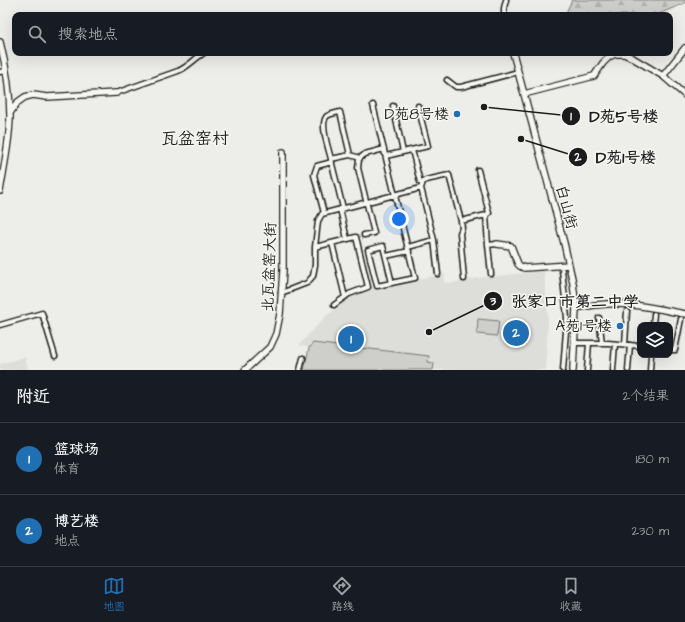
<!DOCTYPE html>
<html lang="zh">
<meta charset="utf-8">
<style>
:root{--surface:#171b24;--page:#20242c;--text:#f1f3f6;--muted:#9ea1a6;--line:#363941;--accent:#1f6fb2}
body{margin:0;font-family:"Architects Daughter","LXGW WenKai TC",sans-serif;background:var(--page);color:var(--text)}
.controls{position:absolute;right:12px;bottom:12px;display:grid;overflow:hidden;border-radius:8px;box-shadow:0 4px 16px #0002}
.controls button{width:36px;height:36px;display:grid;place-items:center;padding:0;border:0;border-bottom:1px solid var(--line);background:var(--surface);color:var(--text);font:20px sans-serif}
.you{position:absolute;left:399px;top:219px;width:14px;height:14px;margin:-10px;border:3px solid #fff;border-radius:50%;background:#1a73e8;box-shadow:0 0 0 6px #1a73e833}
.badge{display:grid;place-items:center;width:26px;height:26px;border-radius:50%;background:var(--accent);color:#fff;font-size:13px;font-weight:700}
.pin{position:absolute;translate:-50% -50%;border:2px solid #fff;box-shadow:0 1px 4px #0006}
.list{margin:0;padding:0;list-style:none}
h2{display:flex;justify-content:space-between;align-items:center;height:52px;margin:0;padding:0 16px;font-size:17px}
h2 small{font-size:13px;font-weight:400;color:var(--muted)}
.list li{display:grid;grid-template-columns:26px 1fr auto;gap:12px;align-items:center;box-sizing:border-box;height:72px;padding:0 16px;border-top:1px solid var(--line)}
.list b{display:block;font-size:15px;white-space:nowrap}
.list p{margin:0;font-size:13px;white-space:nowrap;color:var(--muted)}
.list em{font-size:13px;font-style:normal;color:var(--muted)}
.icon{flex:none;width:22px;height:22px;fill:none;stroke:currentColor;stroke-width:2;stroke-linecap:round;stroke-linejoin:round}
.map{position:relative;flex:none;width:685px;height:370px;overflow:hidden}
.search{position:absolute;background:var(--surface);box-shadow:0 4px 16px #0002;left:12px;right:12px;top:12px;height:44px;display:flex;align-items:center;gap:10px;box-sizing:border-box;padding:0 14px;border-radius:8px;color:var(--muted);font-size:15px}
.sheet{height:196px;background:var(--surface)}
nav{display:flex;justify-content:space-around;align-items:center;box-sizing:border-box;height:56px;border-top:1px solid var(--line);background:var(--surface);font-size:11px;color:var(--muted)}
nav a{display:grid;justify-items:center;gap:2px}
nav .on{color:var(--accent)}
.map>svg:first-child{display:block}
.built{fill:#ddddda}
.forest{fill:url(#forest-firs);stroke:#757574}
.garden{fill:#cececb;stroke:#757574}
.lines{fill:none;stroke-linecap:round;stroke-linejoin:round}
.street-casing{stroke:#1c1c1c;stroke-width:7}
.secondary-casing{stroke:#1c1c1c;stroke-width:8}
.street{stroke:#f6f6f2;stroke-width:4}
.secondary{stroke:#f6f6f2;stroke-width:5.5}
.poi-dot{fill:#1f6fb2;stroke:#f6f6f2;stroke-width:1.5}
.labels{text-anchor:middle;stroke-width:3;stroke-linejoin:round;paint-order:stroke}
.poi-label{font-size:15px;fill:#1c1c1c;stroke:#f6f6f2;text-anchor:end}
.street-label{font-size:15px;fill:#1c1c1c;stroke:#f6f6f2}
.quarter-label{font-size:17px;fill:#1c1c1c;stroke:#f6f6f2}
.leader{fill:none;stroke:#1c1c1c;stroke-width:1.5}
.callout-dot{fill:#1c1c1c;stroke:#f6f6f2;stroke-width:1.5}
.mark-label{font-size:12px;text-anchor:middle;font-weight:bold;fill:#fff}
.callout-label{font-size:16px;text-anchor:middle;font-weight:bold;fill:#1c1c1c;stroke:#f6f6f2;stroke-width:3;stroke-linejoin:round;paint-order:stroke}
</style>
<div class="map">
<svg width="685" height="370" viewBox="0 0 685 370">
<defs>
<pattern id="forest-firs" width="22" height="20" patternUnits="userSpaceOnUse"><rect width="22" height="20" fill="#cececb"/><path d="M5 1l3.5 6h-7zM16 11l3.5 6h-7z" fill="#b0b0ae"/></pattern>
</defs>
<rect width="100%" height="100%" fill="#edede9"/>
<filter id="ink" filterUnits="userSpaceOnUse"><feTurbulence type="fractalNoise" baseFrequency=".025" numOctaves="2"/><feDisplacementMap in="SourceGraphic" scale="8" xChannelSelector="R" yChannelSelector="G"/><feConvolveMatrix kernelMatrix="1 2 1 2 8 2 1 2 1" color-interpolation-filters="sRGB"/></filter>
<g filter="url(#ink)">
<!-- built -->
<path class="built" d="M 544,271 L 548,319 L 546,370 L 304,370 L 309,348 L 299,345 L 325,317 L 356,293 L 366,289 L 445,274 L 444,282 L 452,283 L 478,278 Z
M 25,357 L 28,370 L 0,370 L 0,364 Z"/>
<!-- forest -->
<path class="forest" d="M 572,0 L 685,0 L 685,3 L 656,15 L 565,15 Z"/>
<!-- garden -->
<path class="garden" d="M 478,319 L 499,321 L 497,336 L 477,334 Z
M 340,331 L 363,333 L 362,348 L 429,356 L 428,362 L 434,363 L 433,370 L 304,370 L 309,348 L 313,343 L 338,346 Z"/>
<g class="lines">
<defs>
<path id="street" d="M 504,15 L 504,8 L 506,0
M 0,72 L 6,71
M 447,80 L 456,87 L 461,87 L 518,72
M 116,93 L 178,71 C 188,67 194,59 204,53
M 373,105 L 415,278 L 377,286 L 368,250 L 383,246 L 392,283
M 393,106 L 403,152
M 412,150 L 420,182 L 422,183
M 350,155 L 340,112 C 336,113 330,114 327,116 C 319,123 329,150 331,159 L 350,155 L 360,158
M 386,156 L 428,146 L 418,106
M 331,160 L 343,208
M 478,170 L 489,213 L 486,215
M 421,188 L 434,240 L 438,274
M 340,209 L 347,239
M 324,213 L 314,175 L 317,166 L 332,162
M 461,221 L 462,228 L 460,233 L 464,279
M 364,235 L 374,233 L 358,168 L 359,159 L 365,154 L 384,149
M 332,243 L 345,297
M 488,245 L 491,274
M 315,247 L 356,237 L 368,287 L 349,294 L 334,305
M 408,247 L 434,240
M 386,256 L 409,251
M 562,270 L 567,318 L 563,370
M 281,293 L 307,283 L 313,276 L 315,265 L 315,247 L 318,221 L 322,214 L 421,188 L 423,182 L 426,180 L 449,175 L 461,221 L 486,215 L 488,245 L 497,244
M 599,318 L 602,343
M 0,325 L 42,313 L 55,356
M 653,325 L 654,314
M 575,343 L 608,343 L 640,346
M 625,345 L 627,311
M 670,350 L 675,350 L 681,319
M 300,370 L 303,358
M 587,370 L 589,343
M 613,370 L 615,344
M 628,370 L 630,345
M 650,370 L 651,355"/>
<path id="secondary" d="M 0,42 C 6,66 10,90 10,115 C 10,140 4,166 0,191
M 513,53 L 564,243 L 573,283 L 576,308 L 573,370
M 663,76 L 685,95
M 524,94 L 594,76 L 603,63 L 609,57 L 615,54 L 624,54 L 631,57 L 663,76 L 685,48
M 10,113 L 18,102 L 25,97 L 33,95 L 47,97 L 116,93
M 497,244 L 511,246 L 518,264 L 520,266 L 524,268 L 569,265
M 576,308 C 590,306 603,303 617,304 C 640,304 663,310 685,314
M 245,370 L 270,347 L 276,334 L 280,314 L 283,271 L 283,152"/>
</defs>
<!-- street casing -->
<use href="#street" class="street-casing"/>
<!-- secondary casing -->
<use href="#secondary" class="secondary-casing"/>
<!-- street -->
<use href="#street" class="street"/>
<!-- secondary -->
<use href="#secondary" class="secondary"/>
</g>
</g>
<!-- markers -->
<g class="poi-dot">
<circle cx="457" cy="114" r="4"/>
<circle cx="620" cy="326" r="4"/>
</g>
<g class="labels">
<!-- poi labels -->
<g class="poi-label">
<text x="449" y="119">D苑8号楼</text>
<text x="612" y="331">A苑1号楼</text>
</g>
<!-- street labels -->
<g class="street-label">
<text transform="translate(567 207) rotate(75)" y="5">白山街</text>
<text transform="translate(269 267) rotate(-88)" y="5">北瓦盆窑大街</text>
</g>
<!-- quarter labels -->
<g class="quarter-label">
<text x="195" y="144">瓦盆窑村</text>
</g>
</g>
<!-- callouts -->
<path class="leader" d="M484 107L571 116M521 139L578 157M429 332L493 301"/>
<g class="callout-dot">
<circle cx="484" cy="107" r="4"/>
<circle cx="521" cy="139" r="4"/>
<circle cx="429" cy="332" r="4"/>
<circle cx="571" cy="116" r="10"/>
<circle cx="578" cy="157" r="10"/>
<circle cx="493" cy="301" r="10"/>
</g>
<g class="mark-label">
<text x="571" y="120">1</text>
<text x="578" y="161">2</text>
<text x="493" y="305">3</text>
</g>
<g class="callout-label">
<text x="624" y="122">D苑5号楼</text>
<text x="626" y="163">D苑1号楼</text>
<text x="575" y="307">张家口市第二中学</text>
</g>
</svg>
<div class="controls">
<button><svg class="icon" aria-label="layers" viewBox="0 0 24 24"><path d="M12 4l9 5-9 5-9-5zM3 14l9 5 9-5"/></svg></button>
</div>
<div class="you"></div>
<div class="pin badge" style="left:351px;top:339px">1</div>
<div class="pin badge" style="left:516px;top:333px">2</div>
<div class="search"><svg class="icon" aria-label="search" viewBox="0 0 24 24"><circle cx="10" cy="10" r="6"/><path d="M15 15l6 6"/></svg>搜索地点</div>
</div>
<section class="sheet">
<h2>附近<small>2个结果</small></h2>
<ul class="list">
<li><span class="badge">1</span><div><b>篮球场</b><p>体育</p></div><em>180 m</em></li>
<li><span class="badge">2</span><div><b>博艺楼</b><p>地点</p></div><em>230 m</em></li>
</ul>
</section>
<nav>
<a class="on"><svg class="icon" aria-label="map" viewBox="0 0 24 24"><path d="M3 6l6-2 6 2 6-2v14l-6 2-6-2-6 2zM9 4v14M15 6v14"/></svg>地图</a>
<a><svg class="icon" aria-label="directions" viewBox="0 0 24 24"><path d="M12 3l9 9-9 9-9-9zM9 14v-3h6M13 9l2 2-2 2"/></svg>路线</a>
<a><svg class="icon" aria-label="saved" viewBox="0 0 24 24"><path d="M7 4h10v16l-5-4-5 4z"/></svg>收藏</a>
</nav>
